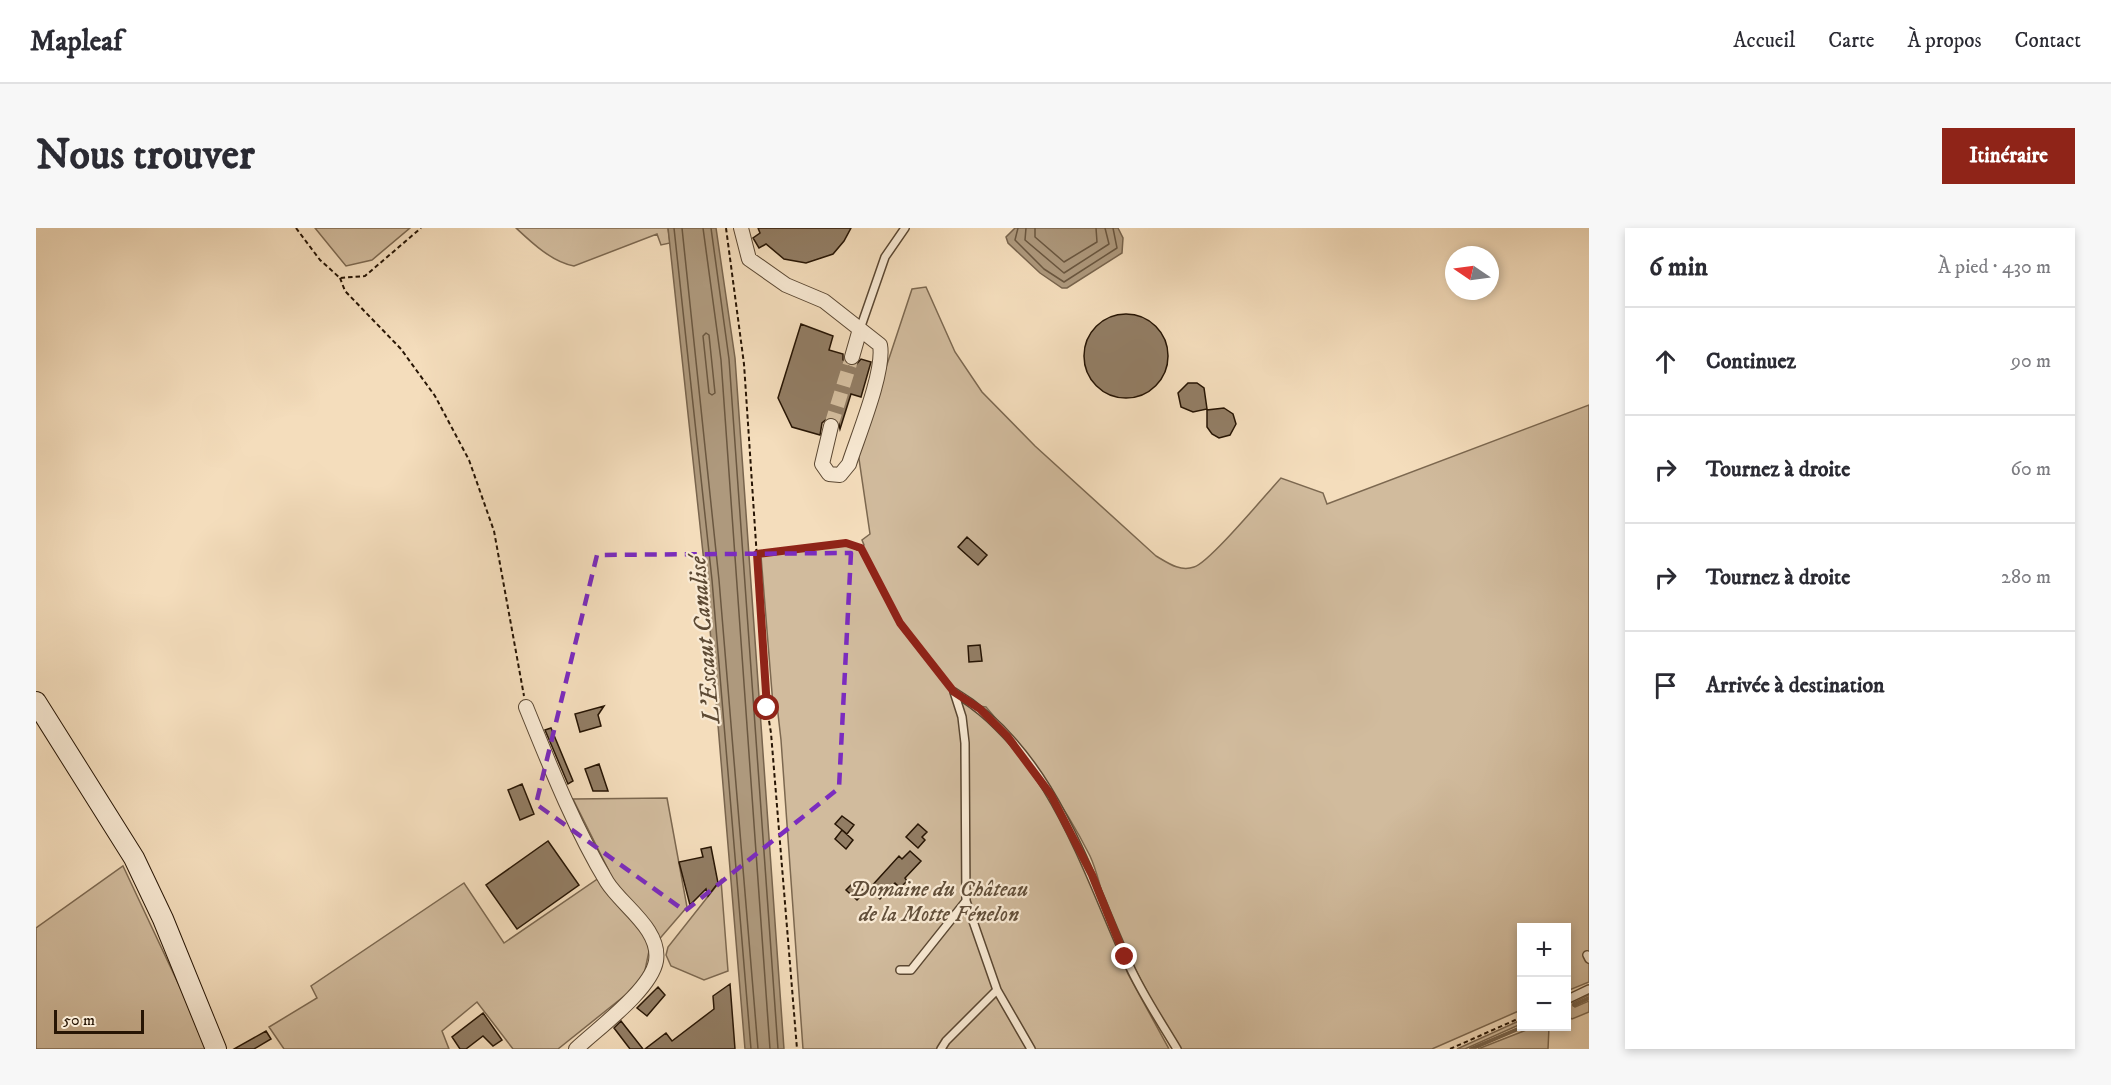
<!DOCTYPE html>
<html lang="fr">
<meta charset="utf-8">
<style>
:root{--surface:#fff;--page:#f7f7f7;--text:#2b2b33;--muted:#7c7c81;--line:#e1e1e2;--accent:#8f2418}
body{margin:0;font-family:"IM FELL DW Pica",serif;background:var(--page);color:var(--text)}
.controls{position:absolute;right:18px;bottom:18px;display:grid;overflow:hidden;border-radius:0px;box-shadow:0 3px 9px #0003}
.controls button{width:54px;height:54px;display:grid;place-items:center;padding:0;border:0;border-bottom:2px solid var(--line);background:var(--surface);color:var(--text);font:30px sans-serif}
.compass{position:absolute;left:1409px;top:18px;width:54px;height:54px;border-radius:50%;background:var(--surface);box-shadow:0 3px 9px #0003;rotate:283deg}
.scale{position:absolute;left:18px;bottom:15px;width:90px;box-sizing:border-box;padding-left:6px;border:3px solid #271504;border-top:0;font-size:16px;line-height:21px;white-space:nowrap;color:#271504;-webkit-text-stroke:4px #f8e9d3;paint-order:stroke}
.stop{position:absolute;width:18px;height:18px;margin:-14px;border:4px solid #8f2418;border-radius:50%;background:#fff}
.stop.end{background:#8f2418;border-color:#fff;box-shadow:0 2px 6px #0008}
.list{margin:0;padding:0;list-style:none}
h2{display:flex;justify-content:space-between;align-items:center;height:78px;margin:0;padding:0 24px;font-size:26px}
h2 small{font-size:20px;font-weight:400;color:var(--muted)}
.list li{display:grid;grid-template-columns:39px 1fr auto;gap:18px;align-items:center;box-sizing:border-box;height:108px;padding:0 24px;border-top:2px solid var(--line)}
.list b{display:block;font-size:22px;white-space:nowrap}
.list em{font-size:20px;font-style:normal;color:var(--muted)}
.icon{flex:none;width:33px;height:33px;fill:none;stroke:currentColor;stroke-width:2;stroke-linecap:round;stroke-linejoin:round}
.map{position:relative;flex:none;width:1553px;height:821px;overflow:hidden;border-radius:0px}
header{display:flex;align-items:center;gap:36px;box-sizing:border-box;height:84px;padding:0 30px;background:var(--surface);border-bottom:2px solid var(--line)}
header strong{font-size:28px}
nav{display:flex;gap:33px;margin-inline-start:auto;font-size:21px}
.intro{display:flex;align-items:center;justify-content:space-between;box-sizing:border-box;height:144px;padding:0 36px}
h1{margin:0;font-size:42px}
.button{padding:15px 27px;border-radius:0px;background:var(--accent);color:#fff;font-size:21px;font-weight:700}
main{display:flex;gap:36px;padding:0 36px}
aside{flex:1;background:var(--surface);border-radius:0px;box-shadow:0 3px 9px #0003}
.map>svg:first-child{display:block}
.green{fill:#d1bb9d;stroke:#7c6850;stroke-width:1.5}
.water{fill:#ae997d;stroke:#78644d;stroke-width:1.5}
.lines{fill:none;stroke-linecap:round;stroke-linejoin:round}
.shore{stroke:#6a5740;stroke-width:1.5}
.stream{stroke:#78644d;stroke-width:4}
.building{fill:#927d64;stroke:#271504;stroke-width:1.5}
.street-tunnel{stroke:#d5bfa0;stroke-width:14;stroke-dasharray:14 7;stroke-linecap:butt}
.lane-casing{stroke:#5a4732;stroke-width:10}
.street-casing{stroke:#5a4732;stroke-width:16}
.secondary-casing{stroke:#271504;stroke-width:22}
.path{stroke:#271504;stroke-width:2;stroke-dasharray:4.5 3;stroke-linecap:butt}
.lane{stroke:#f8e9d3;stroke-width:7}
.street{stroke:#f8e9d3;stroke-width:14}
.secondary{stroke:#f8e9d3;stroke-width:20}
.route{stroke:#8f2418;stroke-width:8}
.marked{fill:none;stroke:#7b2cbf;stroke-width:4.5;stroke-dasharray:12 8;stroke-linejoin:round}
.labels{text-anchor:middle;stroke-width:4.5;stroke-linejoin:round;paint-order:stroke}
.park-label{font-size:22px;font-style:italic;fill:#624f3a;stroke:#f8e9d3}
.water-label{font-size:24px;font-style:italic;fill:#5d4a34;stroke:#f8e9d3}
</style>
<header>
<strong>Mapleaf</strong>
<nav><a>Accueil</a><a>Carte</a><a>À propos</a><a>Contact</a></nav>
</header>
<div class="intro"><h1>Nous trouver</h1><a class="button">Itinéraire</a></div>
<main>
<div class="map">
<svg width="1553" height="821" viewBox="0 0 1553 821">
<rect width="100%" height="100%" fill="#f4ddbc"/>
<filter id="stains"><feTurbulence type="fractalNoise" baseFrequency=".00333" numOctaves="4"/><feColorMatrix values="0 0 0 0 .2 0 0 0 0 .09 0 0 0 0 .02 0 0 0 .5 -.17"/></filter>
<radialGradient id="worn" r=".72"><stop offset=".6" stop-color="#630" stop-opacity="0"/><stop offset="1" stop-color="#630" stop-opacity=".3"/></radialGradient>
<!-- green -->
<path class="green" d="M 279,0 L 374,0 L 336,32 L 310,38 Z
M 480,0 L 632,0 L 634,15 L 625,17 L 621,6 L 538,38 C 516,34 496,15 480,0 Z
M 890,59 L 919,124 L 946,164 L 999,218 L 1120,328 C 1132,335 1144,344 1158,339 C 1173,335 1231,265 1245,250 L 1287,265 L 1291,276 L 1553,177 L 1553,754 L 1531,763 L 1530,700 L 1486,700 L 1485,782 L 1396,821 L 1143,821 C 1117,775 1091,729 1071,679 C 1064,662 1062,645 1054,628 C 1026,572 991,526 950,479 L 935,477 L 983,526 L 1018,577 L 1040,618 L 1092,746 L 1133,821 L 767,821 L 745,512 L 741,477 L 737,477 L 725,328 L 806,317 L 814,317 L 821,322 L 828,317 L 826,312 L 834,306 L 822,224 L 876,61 Z
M 631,570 L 651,679 L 613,723 L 608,747 L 592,765 L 522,821 L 477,821 L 441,774 L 406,803 L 413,821 L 248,821 L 233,799 L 281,770 L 275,758 L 428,655 L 468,715 L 573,643 L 537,571 Z
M 87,638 L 173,821 L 0,821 L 0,700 Z
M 685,652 L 692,743 L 668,752 L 635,738 L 630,727 L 632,719 Z
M 1553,764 L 1553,767 L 1537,775 L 1539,779 L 1553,773 L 1553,784 L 1536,791 L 1532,788 L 1531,778 L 1534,773 Z
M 1485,792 L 1485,796 L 1429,821 L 1421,821 Z
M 1498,799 L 1513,799 L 1512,821 L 1442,821 Z"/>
<!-- water -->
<path class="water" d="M 632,0 L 680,0 L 699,130 L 748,821 L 709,821 L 670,353 Z
M 979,0 L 1082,0 L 1087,10 L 1086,25 L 1031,60 L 1026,60 L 1004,45 L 972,15 L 970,9 Z"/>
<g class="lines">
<!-- shore -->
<path class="shore" d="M 638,0 L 676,352 L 715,821
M 646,0 L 683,352 L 722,821
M 667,0 L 685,132 L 734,821
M 675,0 L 693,131 L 742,821
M 982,0 L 979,12 L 1008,41 L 1028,54 L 1081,20 L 1077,0
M 990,0 L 989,12 L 1028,45 L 1073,16 L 1069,0
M 999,0 L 999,9 L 1028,34 L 1061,14 L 1060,0
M 670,105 L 673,107 L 679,165 L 676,167 L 673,165 L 667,108 Z"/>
<!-- stream -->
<path class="stream" d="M 1538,777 L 1553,770
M 1435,821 L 1489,798"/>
</g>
<!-- building -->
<path class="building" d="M 722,0 L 815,0 L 808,13 L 797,26 L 770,35 L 748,31 L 730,16 L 723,20 L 717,10 L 724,5 Z
M1048 128a42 42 0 1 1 84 0a42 42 0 1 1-84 0Z
M 765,96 L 797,108 L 793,122 L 807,126 L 807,132 L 813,137 L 819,138 L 825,131 L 835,134 L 825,169 L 815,166 L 804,201 L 802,192 L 792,190 L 786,195 L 784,207 L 756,199 L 742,170 Z
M 1152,155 L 1161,155 L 1168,160 L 1171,181 L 1157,184 L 1145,179 L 1142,165 Z
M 1188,180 L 1197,186 L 1200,196 L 1194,207 L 1183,210 L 1176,206 L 1171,199 L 1171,182 Z
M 931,309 L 951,327 L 942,337 L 922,319 Z
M 944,417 L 946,433 L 933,434 L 932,418 Z
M 568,478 L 562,487 L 565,498 L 544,504 L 539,486 Z
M 515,500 L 537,553 L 532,556 L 509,502 Z
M 563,536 L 572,563 L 557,563 L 549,541 Z
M 486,556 L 498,586 L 484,592 L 472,562 Z
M 806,588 L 818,597 L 811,606 L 799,596 Z
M 882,596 L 891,604 L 886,609 L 889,612 L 882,620 L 870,609 Z
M 806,602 L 817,612 L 810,621 L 799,611 Z
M 512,613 L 543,657 L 481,701 L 450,657 Z
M 675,619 L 682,655 L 672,668 L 670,661 L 654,677 L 643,634 L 667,629 L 665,621 Z
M 874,623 L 885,633 L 869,650 L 871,653 L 864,660 L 859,655 L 844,671 L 833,661 L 863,628 L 866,631 Z
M 818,654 L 829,664 L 821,672 L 810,662 Z
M 694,756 L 699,821 L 609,821 L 630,805 L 636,813 L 678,781 L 677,768 Z
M 622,759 L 629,767 L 611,788 L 601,780 Z
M 447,785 L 466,812 L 457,818 L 447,808 L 430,821 L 424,821 L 416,809 Z
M 585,793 L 607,821 L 594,821 L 578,800 Z
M 230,803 L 235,811 L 218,821 L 198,821 Z"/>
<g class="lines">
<!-- street-tunnel -->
<path class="street-tunnel" d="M 795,198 L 816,129"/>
<defs>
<path id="lane" d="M 824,101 L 849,29 L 869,0
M 918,464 C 1015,522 1049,640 1093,737 C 1106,766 1125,794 1141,821
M 918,464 L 926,489 L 929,515 L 930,673 L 961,762
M 1551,727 L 1553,731
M 864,742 L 875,742 L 930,673
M 1530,772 L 1553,761
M 905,821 L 910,813 L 961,762 L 995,821"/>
<path id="street" d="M 705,0 L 713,31 L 750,57 L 788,73 L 844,117 C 849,143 822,208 813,236 L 804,247 L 793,246 L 786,236 L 795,198
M 816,129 L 824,101
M 490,479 C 514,538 538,599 571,654 C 586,678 625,701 620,733 C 615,762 561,801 540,821"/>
<path id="secondary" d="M 0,474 L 98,630 L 127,691 L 180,821"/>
</defs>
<!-- lane casing -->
<use href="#lane" class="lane-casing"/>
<!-- street casing -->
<use href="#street" class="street-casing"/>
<!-- secondary casing -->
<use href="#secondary" class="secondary-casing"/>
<!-- path -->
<path class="path" d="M 260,0 L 284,32 L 304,50 L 329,48 L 385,0
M 690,0 L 708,136 L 731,480 L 735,505 L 761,821
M 304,50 L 309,63 L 365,121 L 399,168 L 433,232 L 458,303 L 488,468
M 721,326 L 810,315 L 825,320 L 864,395 L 914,458
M 1414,821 L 1486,789"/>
<!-- lane -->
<use href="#lane" class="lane"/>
<!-- street -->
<use href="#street" class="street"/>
<!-- secondary -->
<use href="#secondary" class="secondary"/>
</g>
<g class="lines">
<!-- route -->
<path class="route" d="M 731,480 L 721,326 L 810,315 L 825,320 L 864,395 L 918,464 L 944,481 L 971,508 L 1015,567 L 1056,647 L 1089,729"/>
</g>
<!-- marked area -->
<path class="marked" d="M 815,325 L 803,560 L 649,683 L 500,576 L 561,327 Z"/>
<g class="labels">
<!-- park labels -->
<g class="park-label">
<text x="903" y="668">Domaine du Château<tspan x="903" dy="25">de la Motte Fénelon</tspan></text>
</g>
<!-- water labels -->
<g class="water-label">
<text transform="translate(668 412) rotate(-95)" y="8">L'Escaut Canalisé</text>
</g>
</g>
<rect width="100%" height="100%" filter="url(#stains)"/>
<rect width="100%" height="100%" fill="url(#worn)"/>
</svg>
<div class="controls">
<button>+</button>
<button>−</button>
</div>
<svg class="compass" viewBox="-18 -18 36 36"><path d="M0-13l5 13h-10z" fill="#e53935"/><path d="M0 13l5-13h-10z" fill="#7c7c81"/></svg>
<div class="scale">50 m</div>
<div class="stop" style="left:731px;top:480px"></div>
<div class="stop end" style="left:1089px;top:729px"></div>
</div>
<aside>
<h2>6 min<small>À pied · 430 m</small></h2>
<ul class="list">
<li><svg class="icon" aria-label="ahead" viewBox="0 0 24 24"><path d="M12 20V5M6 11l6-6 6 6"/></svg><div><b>Continuez</b></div><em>90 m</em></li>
<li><svg class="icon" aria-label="right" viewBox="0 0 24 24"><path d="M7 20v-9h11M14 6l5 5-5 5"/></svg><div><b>Tournez à droite</b></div><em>60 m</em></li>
<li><svg class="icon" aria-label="right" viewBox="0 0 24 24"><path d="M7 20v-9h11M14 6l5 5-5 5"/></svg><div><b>Tournez à droite</b></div><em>280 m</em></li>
<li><svg class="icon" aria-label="arrive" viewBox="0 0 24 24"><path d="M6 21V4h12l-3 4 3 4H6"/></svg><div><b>Arrivée à destination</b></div></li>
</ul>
</aside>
</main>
